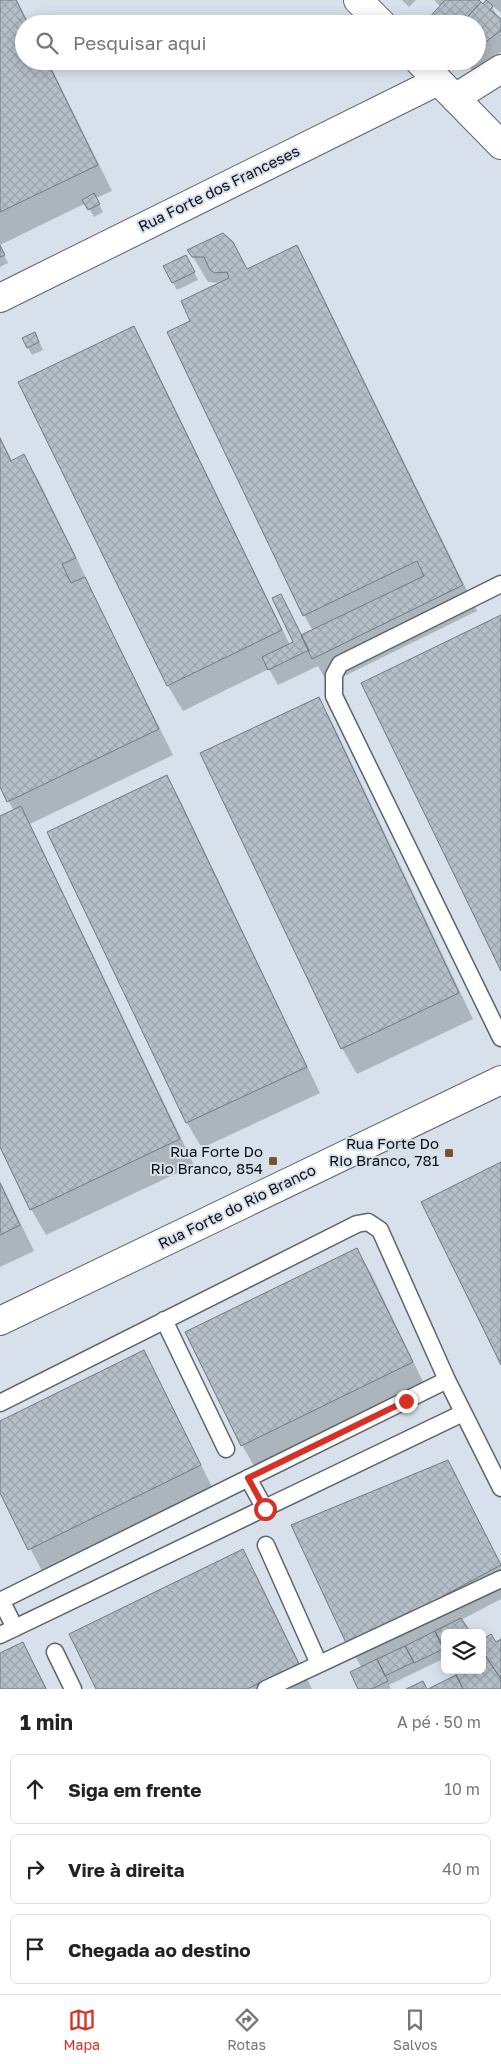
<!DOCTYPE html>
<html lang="pt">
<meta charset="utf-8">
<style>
:root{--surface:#fff;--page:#f6f6f6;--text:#222;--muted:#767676;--line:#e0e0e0;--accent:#d93025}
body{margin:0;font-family:"Golos Text",sans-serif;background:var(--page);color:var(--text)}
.controls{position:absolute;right:15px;bottom:15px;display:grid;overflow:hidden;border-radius:8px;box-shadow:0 2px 12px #0003}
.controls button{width:45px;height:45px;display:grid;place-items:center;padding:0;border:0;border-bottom:1px solid var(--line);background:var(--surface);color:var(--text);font:25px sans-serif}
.stop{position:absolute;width:15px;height:15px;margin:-11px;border:4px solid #d93025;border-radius:50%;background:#fff}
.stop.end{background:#d93025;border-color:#fff;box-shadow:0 1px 5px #0008}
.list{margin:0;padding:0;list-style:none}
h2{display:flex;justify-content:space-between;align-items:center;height:65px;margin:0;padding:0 20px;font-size:21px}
h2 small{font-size:16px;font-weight:400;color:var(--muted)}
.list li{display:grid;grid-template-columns:32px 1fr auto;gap:15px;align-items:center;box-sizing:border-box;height:70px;margin:0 10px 10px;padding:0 10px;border:1px solid var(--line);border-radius:8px}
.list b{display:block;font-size:19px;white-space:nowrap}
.list em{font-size:16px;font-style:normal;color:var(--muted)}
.icon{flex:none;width:28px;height:28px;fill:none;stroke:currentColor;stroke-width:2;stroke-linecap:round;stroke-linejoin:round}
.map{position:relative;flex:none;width:501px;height:1689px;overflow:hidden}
.search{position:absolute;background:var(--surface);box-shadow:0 2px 12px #0003;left:15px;right:15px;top:15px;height:55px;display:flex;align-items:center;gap:12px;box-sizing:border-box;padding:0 18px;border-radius:28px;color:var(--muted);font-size:19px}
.sheet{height:305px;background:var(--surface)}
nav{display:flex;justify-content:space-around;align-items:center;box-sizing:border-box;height:70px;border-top:1px solid var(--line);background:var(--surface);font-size:14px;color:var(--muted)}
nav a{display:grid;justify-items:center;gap:2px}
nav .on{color:var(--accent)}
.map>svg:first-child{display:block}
.shadow{fill:#0003}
.building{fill:url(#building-cross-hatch);stroke:#717982}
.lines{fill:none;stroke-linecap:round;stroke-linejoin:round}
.service-casing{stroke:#5c646c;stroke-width:19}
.minor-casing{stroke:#5c646c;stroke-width:30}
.tertiary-casing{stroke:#5c646c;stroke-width:30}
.service{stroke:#fff;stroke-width:16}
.minor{stroke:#fff;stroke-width:28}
.tertiary{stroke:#fff;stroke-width:28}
.route{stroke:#d93025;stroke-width:6}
.poi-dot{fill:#74542a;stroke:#d8e1eb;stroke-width:2}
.labels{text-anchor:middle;stroke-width:4;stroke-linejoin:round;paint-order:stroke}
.street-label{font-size:15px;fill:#0c0f12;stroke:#d8e1eb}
.poi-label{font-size:15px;fill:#0c0f12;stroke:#d8e1eb;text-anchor:end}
</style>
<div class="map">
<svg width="501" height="1689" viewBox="0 0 501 1689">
<defs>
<pattern id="building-cross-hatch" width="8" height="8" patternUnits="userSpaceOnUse" patternTransform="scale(1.25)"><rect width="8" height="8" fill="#b6bfc8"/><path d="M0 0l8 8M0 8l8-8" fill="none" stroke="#9ba3ab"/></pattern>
</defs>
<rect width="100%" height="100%" fill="#d8e1eb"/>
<!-- shadow -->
<path class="shadow" d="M 0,0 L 17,0 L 29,24 L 24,24 L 24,61 L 48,61 L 112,191 L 96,198 L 103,212 L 94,217 L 86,203 L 0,245 Z
M 402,0 L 416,0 L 409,7 Z
M 434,0 L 477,0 L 483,5 L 487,0 L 501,0 L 501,13 L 489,3 L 501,21 L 501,52 L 475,73 L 463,61 L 477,61 L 477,24 L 430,24 L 428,20 L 441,7 Z
M 297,246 L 311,272 L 477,611 L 328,684 L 318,666 L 278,685 L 269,669 L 183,711 L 168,686 L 20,383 L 133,327 L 148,353 L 290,645 L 313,631 L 304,615 L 191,322 L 222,283 L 208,282 L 189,250 L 248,270 Z
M 0,247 L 8,263 L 0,267 Z
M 190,264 L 198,280 L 177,290 L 173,283 Z
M 39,341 L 43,350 L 32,355 L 28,348 Z
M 0,437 L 12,461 L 24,456 L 39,481 L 89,584 L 88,584 L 173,755 L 30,824 L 194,1165 L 46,1235 L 31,1209 L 0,1144 L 0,818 L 14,811 L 0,784 Z
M 319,699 L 333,724 L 473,1019 L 357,1074 L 342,1048 Z
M 166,776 L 181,802 L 320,1093 L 202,1148 L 187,1123 L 48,832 Z
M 0,1181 L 34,1251 L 0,1267 Z
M 357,1250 L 372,1275 L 426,1388 L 257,1471 L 242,1445 Z
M 143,1352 L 158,1378 L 214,1491 L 44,1575 L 0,1490 L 0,1423 Z
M 448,1462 L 501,1564 L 501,1599 L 461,1620 L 445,1633 L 445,1658 L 389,1685 L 391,1689 L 359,1689 L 362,1668 L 349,1646 Z
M 242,1551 L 257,1576 L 312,1689 L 98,1689 Z
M 22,1643 L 37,1669 L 47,1689 L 0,1689 L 0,1654 Z"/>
<!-- building -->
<path class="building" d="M 0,0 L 16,0 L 28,24 L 24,24 L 24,61 L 47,61 L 98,165 L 0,212 Z
M 445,0 L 479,0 L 481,2 L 461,24 L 431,24 L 427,20 Z
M 486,0 L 493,6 L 490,10 L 501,19 L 501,30 L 477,49 L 477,24 L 461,24 L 481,2 L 483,4 Z
M 94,193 L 100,204 L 88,210 L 82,200 Z
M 223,233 L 233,242 L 247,269 L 297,245 L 463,585 L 312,659 L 301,635 L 424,576 L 417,561 L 303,616 L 167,332 L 190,321 L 181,301 L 229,278 L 227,272 L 215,273 L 210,270 L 204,257 L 192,257 L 187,250 Z
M 0,245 L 5,255 L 0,257 Z
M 186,255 L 195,272 L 172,283 L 163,266 Z
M 134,326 L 282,630 L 167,686 L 18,382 Z
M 35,332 L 39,342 L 27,348 L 22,338 Z
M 0,438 L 11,461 L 24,454 L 76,558 L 62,564 L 71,583 L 85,577 L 159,729 L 7,802 L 0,787 Z
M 281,594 L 309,650 L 268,670 L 262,657 L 293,642 L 272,598 Z
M 501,615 L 501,971 L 361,683 Z
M 319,697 L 459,993 L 341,1049 L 200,753 Z
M 167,775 L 307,1067 L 186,1123 L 47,832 Z
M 21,806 L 180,1139 L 30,1210 L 0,1147 L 0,816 Z
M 501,1162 L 501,1365 L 421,1202 Z
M 0,1183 L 20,1225 L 0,1235 Z
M 357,1248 L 413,1362 L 241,1446 L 185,1332 Z
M 144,1350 L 201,1465 L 28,1550 L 0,1493 L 0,1421 Z
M 448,1460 L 501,1565 L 348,1647 L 291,1525 Z
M 243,1549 L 299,1664 L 247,1689 L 96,1689 L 69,1634 Z
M 461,1618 L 471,1633 L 445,1633 L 445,1651 L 435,1631 Z
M 435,1631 L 443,1649 L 414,1663 L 405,1646 Z
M 491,1634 L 496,1642 L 501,1639 L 501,1679 L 482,1651 L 482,1640 Z
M 23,1642 L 46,1689 L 0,1689 L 0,1653 Z
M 405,1646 L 414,1662 L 385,1676 L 377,1659 Z
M 482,1651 L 501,1679 L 501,1689 L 463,1689 L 454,1670 L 482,1670 Z
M 377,1659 L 388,1681 L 372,1689 L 358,1689 L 350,1672 Z
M 456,1675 L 463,1689 L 428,1689 Z
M 423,1681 L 427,1689 L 406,1689 Z"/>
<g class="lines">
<defs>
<path id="service" d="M 501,584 L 340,664 L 334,675 L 334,696 L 501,1038
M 164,1320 L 226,1449
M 0,1403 L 357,1224 L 368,1222 L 380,1230 L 447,1380 L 501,1488
M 248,1478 L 265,1509
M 266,1545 L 319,1664
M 1,1600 L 15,1628
M 0,1601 L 447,1380
M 0,1635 L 463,1413
M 55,1652 L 73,1689
M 266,1689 L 501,1579"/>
<path id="minor" d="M 455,98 L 501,69
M 0,298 L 438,81
M 0,1321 L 501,1080"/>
<path id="tertiary" d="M 358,0 L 382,24
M 419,61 L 501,145"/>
</defs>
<!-- service casing -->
<use href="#service" class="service-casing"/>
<!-- minor casing -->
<use href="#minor" class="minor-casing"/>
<!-- tertiary casing -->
<use href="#tertiary" class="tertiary-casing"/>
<!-- service -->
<use href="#service" class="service"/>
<!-- minor -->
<use href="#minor" class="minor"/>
<!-- tertiary -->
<use href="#tertiary" class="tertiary"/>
</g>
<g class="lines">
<!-- route -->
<path class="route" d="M 265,1509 L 248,1478 L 406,1401"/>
</g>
<!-- markers -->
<g class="poi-dot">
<rect x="444" y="1148" width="10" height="10" rx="2.5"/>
<rect x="268" y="1156" width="10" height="10" rx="2.5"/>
</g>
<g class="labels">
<!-- street labels -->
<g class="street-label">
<text transform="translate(219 189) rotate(-26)" y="5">Rua Forte dos Franceses</text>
<text transform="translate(237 1207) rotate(-26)" y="5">Rua Forte do Rio Branco</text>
</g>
<!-- poi labels -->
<g class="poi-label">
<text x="439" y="1149">Rua Forte Do<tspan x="439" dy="17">Rio Branco, 781</tspan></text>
<text x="263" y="1157">Rua Forte Do<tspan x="263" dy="17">Rio Branco, 854</tspan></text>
</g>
</g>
</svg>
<div class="controls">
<button><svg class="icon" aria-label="layers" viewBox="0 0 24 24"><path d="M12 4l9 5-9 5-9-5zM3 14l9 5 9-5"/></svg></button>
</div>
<div class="stop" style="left:265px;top:1509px"></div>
<div class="stop end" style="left:406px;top:1401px"></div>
<div class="search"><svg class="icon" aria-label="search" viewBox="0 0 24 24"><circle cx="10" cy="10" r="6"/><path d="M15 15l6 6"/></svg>Pesquisar aqui</div>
</div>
<section class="sheet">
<h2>1 min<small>A pé · 50 m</small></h2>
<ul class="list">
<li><svg class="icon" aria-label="ahead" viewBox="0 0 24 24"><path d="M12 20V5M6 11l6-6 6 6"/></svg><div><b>Siga em frente</b></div><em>10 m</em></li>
<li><svg class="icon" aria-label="right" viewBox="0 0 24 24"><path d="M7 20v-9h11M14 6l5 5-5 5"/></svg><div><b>Vire à direita</b></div><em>40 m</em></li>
<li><svg class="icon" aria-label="arrive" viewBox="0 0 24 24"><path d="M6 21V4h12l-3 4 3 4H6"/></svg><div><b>Chegada ao destino</b></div></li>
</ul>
</section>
<nav>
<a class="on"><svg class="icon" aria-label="map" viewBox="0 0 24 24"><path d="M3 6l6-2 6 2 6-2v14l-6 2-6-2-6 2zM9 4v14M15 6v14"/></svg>Mapa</a>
<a><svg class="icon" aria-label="directions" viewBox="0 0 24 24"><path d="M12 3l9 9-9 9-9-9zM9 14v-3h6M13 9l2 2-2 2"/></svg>Rotas</a>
<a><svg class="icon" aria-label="saved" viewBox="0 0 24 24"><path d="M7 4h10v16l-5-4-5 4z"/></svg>Salvos</a>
</nav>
